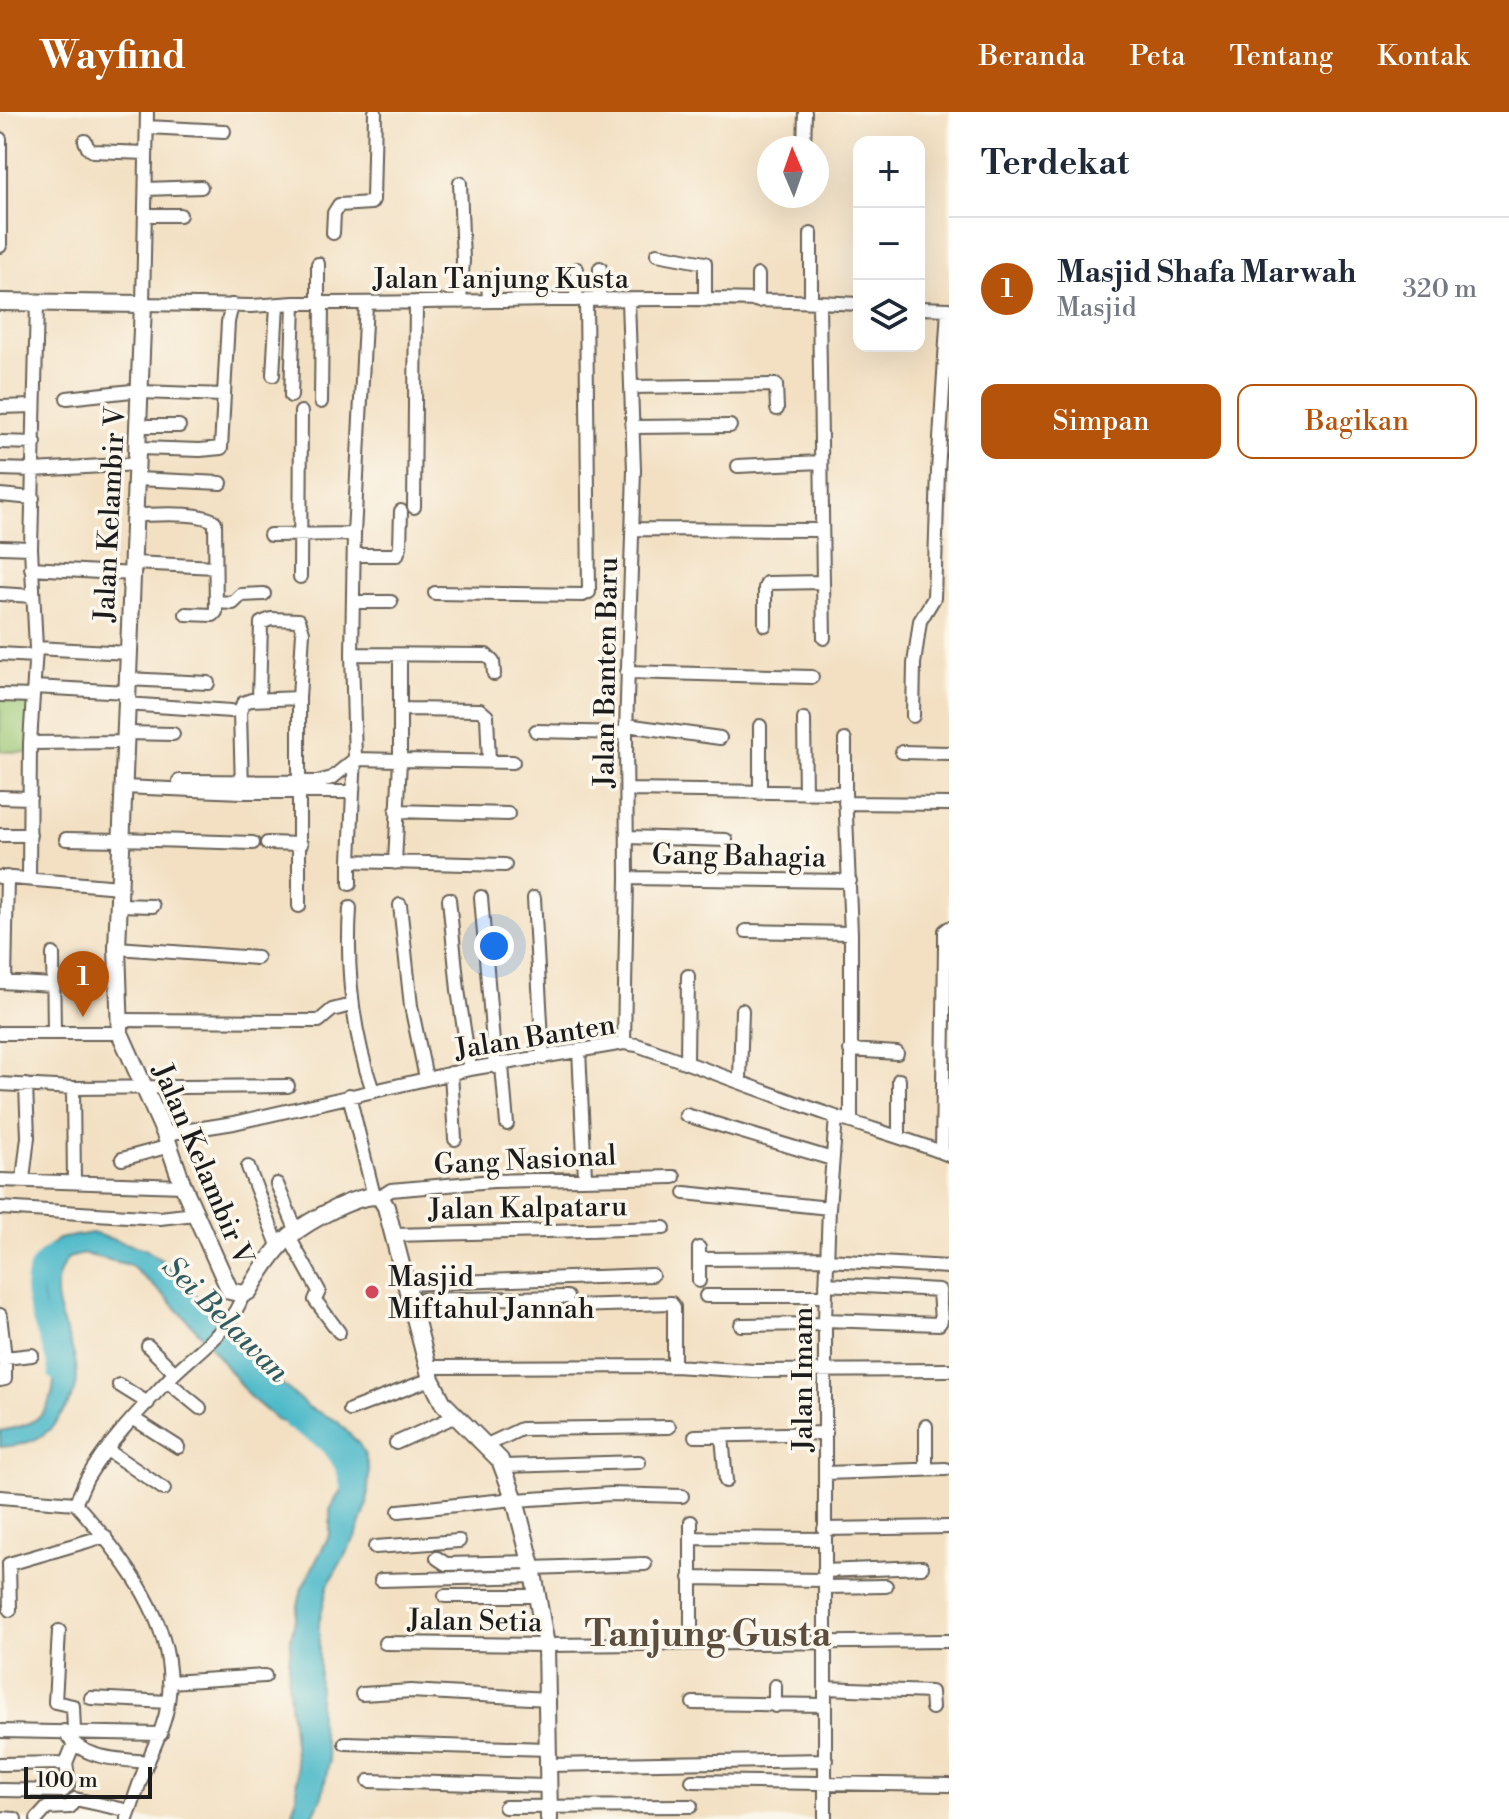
<!DOCTYPE html>
<html lang="id">
<meta charset="utf-8">
<style>
:root{--surface:#fff;--page:#f2f2f3;--text:#1f2937;--muted:#747a83;--line:#e0e1e3;--accent:#b45309}
body{margin:0;font-family:"Libre Bodoni",serif;background:var(--page);color:var(--text)}
.controls{position:absolute;right:24px;top:24px;display:grid;overflow:hidden;border-radius:16px;box-shadow:0 8px 32px #0002}
.controls button{width:72px;height:72px;display:grid;place-items:center;padding:0;border:0;border-bottom:2px solid var(--line);background:var(--surface);color:var(--text);font:40px sans-serif}
.compass{position:absolute;left:757px;top:24px;width:72px;height:72px;border-radius:50%;background:var(--surface);box-shadow:0 8px 32px #0002;rotate:358deg}
.scale{position:absolute;left:24px;bottom:20px;width:128px;box-sizing:border-box;padding-left:8px;border:4px solid #1c1c1c;border-top:0;font-size:22px;line-height:28px;white-space:nowrap;color:#1c1c1c;-webkit-text-stroke:6px #fbf7ec;paint-order:stroke}
.you{position:absolute;left:494px;top:834px;width:28px;height:28px;margin:-20px;border:6px solid #fff;border-radius:50%;background:#1a73e8;box-shadow:0 0 0 12px #1a73e833}
.badge{display:grid;place-items:center;width:52px;height:52px;border-radius:50%;background:var(--accent);color:#fff;font-size:26px;font-weight:700}
.pin{position:absolute;translate:-50% -66px;filter:drop-shadow(0 2px 4px #0008)}
.pin::after{content:'';position:absolute;top:42px;width:28px;height:24px;background:inherit;clip-path:polygon(0 0,100% 0,50% 100%)}
.list{margin:0;padding:0;list-style:none}
h2{display:flex;justify-content:space-between;align-items:center;height:104px;margin:0;padding:0 32px;font-size:34px}
h2 small{font-size:26px;font-weight:400;color:var(--muted)}
.list li{display:grid;grid-template-columns:52px 1fr auto;gap:24px;align-items:center;box-sizing:border-box;height:144px;padding:0 32px;border-top:2px solid var(--line)}
.list b{display:block;font-size:30px;white-space:nowrap}
.list p{margin:0;font-size:26px;white-space:nowrap;color:var(--muted)}
.list em{font-size:26px;font-style:normal;color:var(--muted)}
.actions{display:flex;gap:16px;padding:24px 32px}
.actions a{flex:1;padding:18px 0;border:2px solid var(--accent);border-radius:16px;text-align:center;font-size:28px;color:var(--accent)}
.actions .main{background:var(--accent);color:#fff}
.icon{flex:none;width:44px;height:44px;fill:none;stroke:currentColor;stroke-width:2;stroke-linecap:round;stroke-linejoin:round}
.map{position:relative;flex:none;width:949px;height:1707px;overflow:hidden}
header{display:flex;align-items:center;gap:48px;box-sizing:border-box;height:112px;padding:0 40px;background:var(--accent);color:#fff}
header strong{font-size:38px}
nav{display:flex;gap:44px;margin-inline-start:auto;font-size:28px}
main{display:flex}
aside{flex:1;background:var(--surface)}
.map>svg:first-child{display:block}
.green{fill:#9bc775;stroke:#5c7248;stroke-width:2}
.water{fill:#4db9c9;stroke:#346a72;stroke-width:2}
.lines{fill:none;stroke-linecap:round;stroke-linejoin:round}
.river{stroke:#4db9c9;stroke-width:16}
.minor-casing{stroke:#676156;stroke-width:16}
.major-casing{stroke:#676156;stroke-width:20}
.minor{stroke:#fff;stroke-width:12}
.major{stroke:#fff;stroke-width:16}
.poi-dot{fill:#d1495b;stroke:#fbf7ec;stroke-width:3}
.labels{text-anchor:middle;stroke-width:7;stroke-linejoin:round;paint-order:stroke}
.street-label{font-size:28px;fill:#1c1c1c;stroke:#fbf7ec}
.poi-label{font-size:28px;fill:#1c1c1c;stroke:#fbf7ec;text-anchor:start}
.water-label{font-size:30px;font-style:italic;fill:#305b61;stroke:#fbf7ec}
.district-label{font-size:36px;font-weight:bold;fill:#5c4e3f;stroke:#fbf7ec}
</style>
<header>
<strong>Wayfind</strong>
<nav><a>Beranda</a><a>Peta</a><a>Tentang</a><a>Kontak</a></nav>
</header>
<main>
<div class="map">
<svg width="949" height="1707" viewBox="0 0 949 1707">
<rect width="100%" height="100%" fill="#fbf7ec"/>
<filter id="ink" filterUnits="userSpaceOnUse"><feTurbulence type="fractalNoise" baseFrequency=".0125" numOctaves="2"/><feDisplacementMap in="SourceGraphic" scale="16" xChannelSelector="R" yChannelSelector="G"/><feConvolveMatrix kernelMatrix="1 2 1 2 8 2 1 2 1" color-interpolation-filters="sRGB"/></filter>
<filter id="wash" filterUnits="userSpaceOnUse"><feTurbulence type="fractalNoise" baseFrequency=".006" numOctaves="4" result="noise"/><feDisplacementMap in="SourceGraphic" scale="32" xChannelSelector="R" yChannelSelector="G"/><feGaussianBlur stdDeviation="1.8" result="paint"/><feColorMatrix in="noise" values="0 0 0 0 0 0 0 0 0 0 0 0 0 0 0 0 0 1.4 0 .05"/><feComposite in="paint" operator="in"/></filter>
<g filter="url(#wash)">
<rect width="100%" height="100%" fill="#f3e0c3"/>
<!-- green -->
<path class="green" d="M 0,585 L 36,586 L 34,641 L 0,639 Z"/>
<!-- water -->
<path class="water" d="M 92,1121 L 145,1137 L 163,1149 L 264,1256 L 308,1295 L 337,1309 L 359,1332 L 365,1343 L 369,1359 L 367,1394 L 357,1422 L 328,1473 L 319,1511 L 319,1608 L 329,1650 L 322,1684 L 311,1707 L 290,1707 L 296,1687 L 297,1664 L 288,1569 L 291,1525 L 302,1476 L 330,1422 L 330,1398 L 343,1374 L 343,1353 L 339,1343 L 325,1328 L 276,1307 L 250,1285 L 202,1224 L 166,1185 L 130,1153 L 84,1142 L 68,1146 C 34,1192 84,1227 76,1275 C 74,1286 64,1298 58,1307 C 46,1327 22,1334 0,1335 L 0,1319 C 10,1317 21,1315 30,1311 C 84,1282 29,1189 40,1142 L 58,1127 Z"/>
<g class="lines">
<!-- river -->
<path class="river" d="M 52,1141 C 48,1145 41,1150 38,1155 C 21,1188 54,1228 56,1261
M 291,1309 C 320,1326 344,1339 348,1375"/>
</g>
</g>
<g filter="url(#ink)">
<g class="lines">
<defs>
<path id="minor" d="M 147,0 L 143,192 L 252,194 L 294,191 C 482,192 671,181 859,192
M 147,15 L 224,19
M 0,27 L 0,134
M 85,29 L 88,36 L 93,39 L 146,41
M 804,36 L 805,0
M 460,71 L 463,149 L 460,190
M 146,77 L 201,75
M 145,103 L 180,103
M 333,121 L 334,101 L 339,93 L 371,91 L 373,88 L 375,0
M 657,142 L 705,151 L 705,188
M 318,152 L 318,191
M 488,167 L 489,189
M 576,188 L 577,157
M 599,188 L 600,156
M 758,189 L 758,163
M 811,189 L 811,122
M 919,196 L 949,197
M 273,263 L 277,193
M 631,275 L 776,273 L 777,297
M 141,280 L 223,283
M 291,284 L 294,191
M 67,286 L 141,278
M 321,290 L 322,191
M 0,295 L 34,294
M 140,314 L 179,314
M 634,315 L 730,314
M 0,330 L 35,331
M 139,336 L 200,338 L 221,336 L 228,210 L 232,193
M 738,354 L 821,350
M 0,357 L 33,358 L 138,352
M 137,367 L 221,371
M 0,383 L 33,386
M 414,395 L 416,190
M 135,403 C 155,403 200,399 215,410 L 216,500 L 213,503 L 186,502
M 633,417 L 822,418
M 270,423 L 354,422
M 0,435 L 31,436
M 354,443 L 397,443 L 400,435 L 401,399
M 134,451 L 215,455
M 31,456 L 134,462
M 300,465 L 301,300
M 823,470 L 824,526
M 435,481 L 583,483 L 589,480 L 586,188
M 0,482 L 33,484
M 216,490 L 233,491 L 241,483 L 264,482
M 353,490 L 391,490
M 765,513 L 765,476 L 767,471 L 823,470 L 819,190
M 36,536 L 128,541
M 0,542 L 35,544
M 352,542 L 486,543 L 493,550 L 494,562
M 627,560 L 812,565
M 127,567 L 208,571
M 34,575 L 127,580
M 0,583 L 33,584
M 259,587 L 261,511 L 271,507 L 299,508 L 303,520 L 299,586 L 299,794
M 125,592 L 231,599
M 402,597 L 480,598 L 487,604 L 489,649
M 913,604 L 914,552 L 920,509 L 934,486 L 938,359 L 948,197
M 804,607 L 805,681
M 626,613 L 720,626
M 760,614 L 760,681
M 536,619 L 626,621
M 125,621 L 173,622
M 845,628 L 845,681
M 30,631 L 124,630
M 902,640 L 949,641
M 179,669 L 317,670 L 332,666 L 355,647 L 400,648 L 400,543
M 123,675 L 242,680 L 353,680 L 350,749 L 505,753
M 242,677 L 240,600 L 243,591 L 251,588 L 299,586
M 627,678 L 845,681 L 851,821 L 851,1009
M 353,680 L 355,647 L 352,542 L 354,422 L 366,191
M 0,685 L 30,686
M 845,691 L 949,692
M 396,699 L 508,702
M 0,723 L 30,723
M 627,725 L 726,728
M 66,727 L 121,728
M 121,727 L 253,731
M 267,731 L 301,732
M 350,749 L 350,772
M 395,751 L 400,648 L 513,650
M 0,765 L 120,775
M 29,766 L 30,631 L 36,536 L 31,436 L 37,191
M 627,766 L 850,769
M 481,785 L 495,955
M 534,786 L 543,946
M 449,787 L 458,878 L 470,957
M 120,793 L 153,794
M 400,793 L 411,894 L 426,966
M 350,796 C 346,860 352,919 373,979
M 746,819 L 851,821
M 117,836 L 257,846
M 53,842 L 54,921
M 0,870 L 54,873
M 5,870 L 7,765
M 118,908 L 319,909 L 332,898 L 351,893
M 0,921 L 120,921
M 624,931 L 627,766 L 626,621 L 634,358 L 628,189
M 579,938 L 585,1065
M 850,938 L 897,941
M 687,950 L 688,864
M 502,954 L 507,1012
M 451,961 L 455,1027
M 740,968 L 742,898
M 0,972 L 73,976 L 288,974
M 73,976 L 74,1069
M 349,983 L 374,1084
M 686,1003 L 832,1047
M 165,1022 L 234,1011 L 470,957 L 624,931 L 637,933 C 703,956 767,981 833,1004 C 871,1017 911,1028 949,1043
M 899,1024 L 899,968
M 942,1040 L 945,835 L 945,819 L 949,816
M 122,1047 L 170,1034
M 248,1055 L 279,1136
M 23,1067 L 28,1025 L 26,973
M 0,1068 L 183,1074
M 277,1072 L 297,1120
M 685,1081 L 829,1096
M 380,1085 L 391,1078 L 493,1069 L 674,1065
M 0,1096 L 160,1106 L 195,1102
M 394,1123 L 664,1116
M 289,1125 L 319,1179 L 315,1188 L 339,1220
M 699,1136 L 699,1147 L 827,1146
M 827,1148 L 949,1155
M 699,1169 L 699,1147
M 405,1172 L 652,1163
M 706,1184 L 826,1184
M 409,1188 L 567,1185
M 573,1194 L 671,1191 L 674,1195 L 674,1254
M 0,1203 L 5,1246 L 0,1247
M 825,1208 L 939,1212 L 941,1209 L 939,1178 L 826,1172
M 741,1213 L 825,1212
M 148,1234 L 175,1261
M 427,1255 L 674,1254 L 754,1259 L 949,1258
M 0,1268 L 5,1267 L 5,1246 L 32,1243
M 167,1269 L 200,1296
M 119,1273 L 148,1291
M 350,1298 L 431,1267
M 134,1307 L 178,1335
M 695,1324 L 826,1321
M 722,1324 L 726,1369
M 396,1331 L 456,1304
M 487,1333 L 521,1317 L 669,1315
M 107,1338 L 164,1377
M 504,1354 L 639,1350
M 926,1358 L 926,1314
M 825,1361 L 946,1357
M 0,1385 L 75,1391
M 515,1388 L 611,1382 L 682,1384
M 75,1391 C 123,1444 180,1515 168,1591 C 165,1612 156,1630 148,1649 C 140,1668 134,1688 127,1707
M 75,1391 C 81,1382 83,1372 89,1363 C 110,1329 140,1298 167,1269 C 192,1242 232,1219 243,1182
M 399,1399 L 514,1387
M 691,1410 L 691,1531
M 824,1417 L 949,1415
M 691,1426 L 824,1427
M 375,1435 L 459,1429
M 437,1446 L 446,1452 L 531,1450
M 532,1456 L 645,1452
M 824,1459 L 922,1455
M 690,1466 L 824,1468
M 381,1468 L 534,1464
M 825,1475 L 886,1474
M 445,1484 L 537,1484
M 10,1498 L 9,1452 L 105,1424
M 59,1519 L 55,1590 L 73,1594 L 74,1619
M 385,1531 L 546,1533 L 949,1529
M 169,1570 L 265,1564
M 825,1576 L 931,1580 L 932,1596
M 362,1582 L 411,1579 L 548,1587
M 91,1586 L 168,1590
M 693,1591 L 825,1593
M 775,1594 L 775,1574
M 0,1619 L 161,1622
M 64,1619 C 81,1648 118,1647 148,1650
M 345,1631 L 548,1637
M 0,1652 L 66,1651 L 73,1634
M 548,1653 L 826,1648
M 369,1669 L 548,1674
M 692,1669 L 949,1673
M 0,1678 L 63,1679 L 69,1672 L 66,1651
M 505,1695 L 691,1694
M 0,1706 L 15,1707
M 37,1707 L 47,1696 L 70,1695 L 75,1687 L 130,1699
M 825,1707 L 825,1208 L 829,1096 L 836,1005"/>
<path id="major" d="M 0,190 L 143,192 L 117,836 L 120,921 L 165,1022 L 183,1074 L 230,1179 L 243,1182 L 249,1179 C 260,1160 274,1138 290,1124 C 307,1110 359,1080 380,1085 L 386,1095 L 431,1267 L 443,1291 L 500,1348 L 515,1388 L 531,1450 L 546,1533 L 549,1707"/>
</defs>
<!-- minor casing -->
<use href="#minor" class="minor-casing"/>
<!-- major casing -->
<use href="#major" class="major-casing"/>
<!-- minor -->
<use href="#minor" class="minor"/>
<!-- major -->
<use href="#major" class="major"/>
</g>
</g>
<!-- markers -->
<circle class="poi-dot" cx="372" cy="1180" r="8"/>
<g class="labels">
<!-- street labels -->
<g class="street-label">
<text x="501" y="176">Jalan Tanjung Kusta</text>
<text transform="translate(109 402) rotate(-87)" y="10">Jalan Kelambir V</text>
<text transform="translate(605 560) rotate(-89)" y="10">Jalan Banten Baru</text>
<text transform="translate(739 743) rotate(1)" y="10">Gang Bahagia</text>
<text transform="translate(535 924) rotate(-9)" y="10">Jalan Banten</text>
<text transform="translate(525 1047) rotate(-3)" y="10">Gang Nasional</text>
<text transform="translate(204 1052) rotate(67)" y="10">Jalan Kelambir V</text>
<text transform="translate(528 1095) rotate(-1)" y="10">Jalan Kalpataru</text>
<text transform="translate(802 1267) rotate(-90)" y="10">Jalan Imam</text>
<text transform="translate(475 1508) rotate(1)" y="10">Jalan Setia</text>
</g>
<!-- poi labels -->
<g class="poi-label">
<text x="388" y="1174">Masjid<tspan x="388" dy="32">Miftahul Jannah</tspan></text>
</g>
<!-- water labels -->
<g class="water-label">
<text transform="translate(226 1207) rotate(45)" y="10">Sei Belawan</text>
</g>
<!-- district labels -->
<g class="district-label">
<text x="708" y="1534">Tanjung Gusta</text>
</g>
</g>
</svg>
<div class="controls">
<button>+</button>
<button>−</button>
<button><svg class="icon" aria-label="layers" viewBox="0 0 24 24"><path d="M12 4l9 5-9 5-9-5zM3 14l9 5 9-5"/></svg></button>
</div>
<svg class="compass" viewBox="-18 -18 36 36"><path d="M0-13l5 13h-10z" fill="#e53935"/><path d="M0 13l5-13h-10z" fill="#747a83"/></svg>
<div class="scale">100 m</div>
<div class="you"></div>
<div class="pin badge" style="left:83px;top:905px">1</div>
</div>
<aside>
<h2>Terdekat<small></small></h2>
<ul class="list">
<li><span class="badge">1</span><div><b>Masjid Shafa Marwah</b><p>Masjid</p></div><em>320 m</em></li>
</ul>
<div class="actions"><a class="main">Simpan</a><a>Bagikan</a></div>
</aside>
</main>
